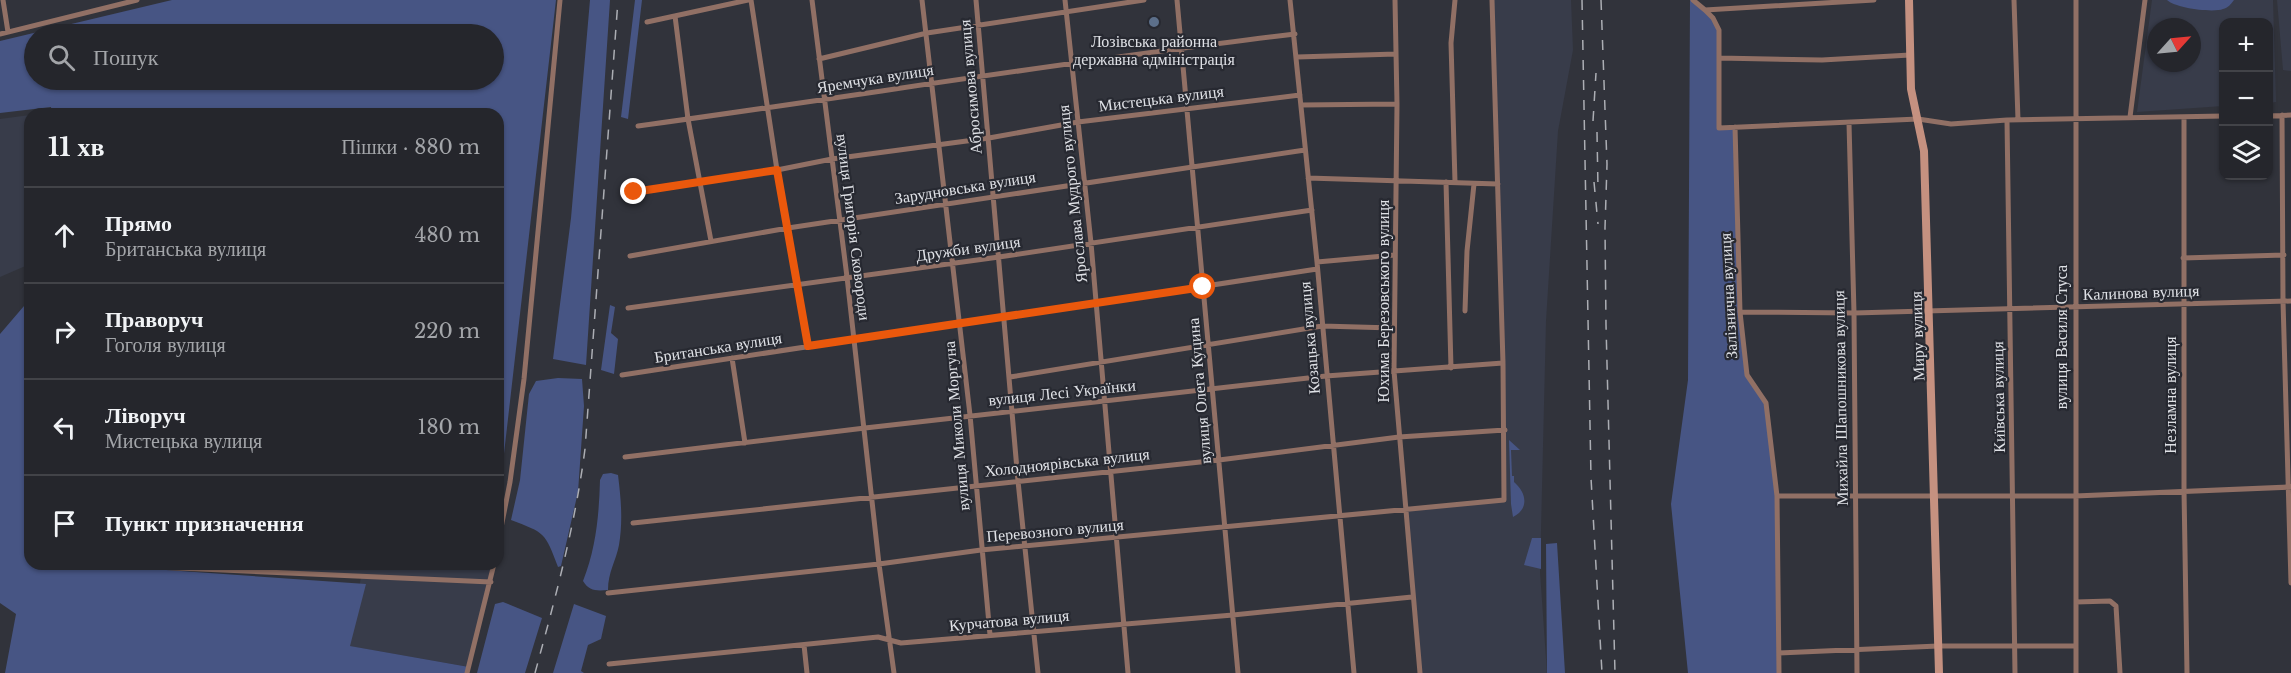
<!DOCTYPE html>
<html lang="uk">
<meta charset="utf-8">
<style>
:root{--surface:#25262c;--page:#2d2e34;--text:#f1f3f6;--muted:#a3a5a9;--line:#424348}
body{margin:0;font-family:"Libre Baskerville",serif;background:var(--page);color:var(--text)}
.controls{position:absolute;right:18px;top:18px;display:grid;overflow:hidden;border-radius:12px;box-shadow:0 2px 4px #0004}
.controls button{width:54px;height:54px;display:grid;place-items:center;padding:0;border:0;border-bottom:2px solid var(--line);background:var(--surface);color:var(--text);font:30px sans-serif}
.compass{position:absolute;left:2147px;top:18px;width:54px;height:54px;border-radius:50%;background:var(--surface);box-shadow:0 2px 4px #0004;rotate:63deg}
.stop{position:absolute;width:18px;height:18px;margin:-14px;border:4px solid #ea580c;border-radius:50%;background:#fff}
.stop.end{background:#ea580c;border-color:#fff;box-shadow:0 2px 6px #0008}
.list{margin:0;padding:0;list-style:none}
h2{display:flex;justify-content:space-between;align-items:center;height:78px;margin:0;padding:0 24px;font-size:26px}
h2 small{font-size:20px;font-weight:400;color:var(--muted)}
.list li{display:grid;grid-template-columns:39px 1fr auto;gap:18px;align-items:center;box-sizing:border-box;height:96px;padding:0 24px;border-top:2px solid var(--line)}
.list b{display:block;font-size:22px;white-space:nowrap}
.list p{margin:0;font-size:20px;white-space:nowrap;color:var(--muted)}
.list em{font-size:20px;font-style:normal;color:var(--muted)}
.icon{flex:none;width:33px;height:33px;fill:none;stroke:currentColor;stroke-width:2;stroke-linecap:round;stroke-linejoin:round}
.map{position:relative;flex:none;width:2291px;height:673px;overflow:hidden}
.search{position:absolute;background:var(--surface);box-shadow:0 2px 4px #0004;left:24px;top:24px;width:480px;height:66px;display:flex;align-items:center;gap:15px;box-sizing:border-box;padding:0 21px;border-radius:33px;color:var(--muted);font-size:22px}
.panel{position:absolute;background:var(--surface);box-shadow:0 2px 4px #0004;left:24px;top:108px;width:480px;height:462px;border-radius:18px}
.map>svg:first-child{display:block}
.built{fill:#383c4a;fill-rule:evenodd}
.green{fill:#475584;fill-rule:evenodd}
.lines{fill:none;stroke-linecap:round;stroke-linejoin:round}
.street{stroke:#917065;stroke-width:5}
.secondary{stroke:#c59180;stroke-width:8}
.rail{stroke:#acaeb4;stroke-width:1.5;stroke-dasharray:10 10;stroke-linecap:butt}
.route{stroke:#ea580c;stroke-width:8}
.service-dot{fill:#5c6f8a;stroke:#272931;stroke-width:2}
.labels{text-anchor:middle;stroke-width:4.5;stroke-linejoin:round;paint-order:stroke}
.poi-label{font-size:16px;fill:#dfe1e6;stroke:#272931}
.street-label{font-size:16px;fill:#dfe1e6;stroke:#272931}
</style>
<div class="map">
<svg width="2291" height="673" viewBox="0 0 2291 673">
<rect width="100%" height="100%" fill="#31333b"/>
<!-- built -->
<path class="built" d="M 1492,0 L 1571,0 L 1573,50 L 1558,131 L 1546,321 L 1540,572 L 1547,673 L 1420,673 L 1404,509 L 1504,500 Z
M 2152,0 L 2273,0 L 2276,102 L 2269,103 L 2268,22 L 2224,22 L 2223,106 L 2137,112 ZM 2156,27 L 2192,27 L 2192,63 L 2156,63 Z
M 2277,0 L 2291,0 L 2291,71 L 2283,70 Z
M 30,115 L 30,264 L 0,277 L 0,119 Z
M 80,564 L 494,564 L 469,667 L 349,646 L 361,577 Z"/>
<!-- green -->
<path class="green" d="M 172,0 L 556,0 L 498,506 L 498,114 L 52,114 L 51,107 L 0,113 L 0,41 ZM 34,34 L 494,34 L 494,80 L 34,80 Z
M 590,0 L 610,0 L 586,365 L 553,359 L 571,218 Z
M 635,0 L 642,0 L 628,119 L 621,117 Z
M 1690,0 L 1693,0 L 1717,23 L 1719,127 L 1735,127 L 1740,312 L 1747,375 L 1766,403 L 1777,496 L 1779,673 L 1688,673 L 1671,504 L 1688,380 Z
M 2167,0 L 2234,0 C 2231,4 2228,8 2223,9 C 2213,13 2175,8 2167,0 Z
M 30,299 L 30,564 L 80,564 L 366,584 L 350,646 L 469,667 L 467,673 L 5,673 L 16,614 L 0,603 L 0,334 Z
M 610,305 L 615,307 L 611,333 L 618,339 L 614,374 L 601,370 Z
M 558,378 L 582,379 L 584,406 L 578,492 L 561,566 L 558,567 C 545,532 545,533 511,520 L 520,480 L 529,394 L 536,381 Z
M 1509,440 L 1520,450 L 1511,450 L 1512,476 L 1514,476 L 1514,482 C 1527,493 1529,509 1513,517 L 1511,504 Z
M 611,473 L 618,475 C 621,499 623,521 619,545 C 616,561 608,572 608,590 C 596,591 589,591 583,581 C 596,548 599,516 600,480 L 603,474 Z
M 1532,538 L 1541,538 L 1541,569 L 1524,565 Z
M 1557,543 L 1565,673 L 1547,673 L 1546,544 Z
M 503,602 L 542,618 L 525,673 L 477,673 L 495,604 Z
M 574,604 L 606,616 L 601,639 L 588,645 L 581,671 L 584,673 L 553,673 Z"/>
<g class="lines">
<!-- street -->
<path class="street" d="M 3,0 L 8,32
M 751,0 L 777,170 L 808,347
M 812,0 L 847,277 L 879,564 L 894,673
M 922,0 L 970,415 L 990,635
M 976,0 L 1018,481 L 1038,673
M 1065,0 L 1091,243 L 1128,673
M 1177,0 L 1238,673
M 1290,0 L 1317,262 L 1354,673
M 1395,0 L 1397,104 L 1394,371 L 1420,673
M 1693,0 L 1705,10 L 1874,0
M 2014,0 L 2018,120
M 1705,10 L 1713,18 L 1719,30 L 1719,128 L 1918,119 L 1951,124 L 2007,120 L 2224,116
M 675,16 L 688,119 L 711,241
M 647,22 L 748,0
M 0,34 L 137,0
M 1297,57 L 1396,54
M 1719,58 L 1822,60 L 1910,55
M 819,59 L 927,33 L 1144,0
M 1301,105 L 1397,104
M 2282,115 L 2283,301 L 2291,583
M 2268,116 L 2291,115
M 2130,117 L 2145,0
M 2184,117 L 2184,490 L 2187,673
M 2007,120 L 2015,673
M 1849,123 L 1854,313 L 1857,673
M 638,126 C 857,96 1075,60 1295,34
M 1735,127 L 1740,312 L 1747,375 L 1766,403 L 1777,496 L 1779,673
M 1308,178 L 1498,184
M 1446,182 L 1451,368
M 1455,182 L 1451,43 L 1455,0
M 635,192 L 777,170 L 832,159 L 989,138 L 1078,122 L 1300,95
M 630,256 L 788,228 L 1305,150
M 2183,258 L 2284,255
M 1317,262 L 1395,255
M 628,308 L 999,257 L 1312,210
M 1465,311 L 1467,251 L 1474,184
M 1740,312 L 1854,313 L 2291,301
M 732,358 L 745,443
M 622,375 L 1317,269
M 1010,377 L 1322,326 L 1393,328
M 625,457 L 865,428 L 1326,376 L 1503,363
M 1777,496 L 2075,496 L 2291,487
M 633,523 L 1219,460 L 1399,437 L 1505,430
M 498,543 L 510,482 L 524,379 L 560,0
M 89,564 L 491,582
M 608,593 L 879,564 L 981,550 L 1504,500 L 1503,363 L 1492,0
M 2076,602 L 2110,601 L 2116,606 L 2120,673
M 804,645 L 807,673
M 1779,653 L 1938,646 L 2076,646
M 609,664 L 878,637 L 901,643 L 1233,615 L 1412,597
M 467,673 L 494,564
M 2076,673 L 2076,0"/>
<!-- secondary -->
<path class="secondary" d="M 1909,0 L 1911,89 L 1924,151 L 1939,673"/>
<!-- rail -->
<path class="rail" d="M 1582,0 L 1591,478 L 1602,673
M 1601,0 L 1607,164 L 1605,228 L 1606,325 L 1615,673
M 1593,121 L 1596,73
M 1597,132 L 1598,189
M 1594,182 L 1598,224
M 535,673 C 555,599 575,526 585,449 L 618,0"/>
</g>
<g class="lines">
<!-- route -->
<path class="route" d="M 634,192 L 777,170 L 808,346 L 1203,287"/>
</g>
<!-- markers -->
<circle class="service-dot" cx="1154" cy="22" r="6"/>
<g class="labels">
<!-- poi labels -->
<g class="poi-label">
<text x="1154" y="47">Лозівська районна<tspan x="1154" dy="18">державна адміністрація</tspan></text>
</g>
<!-- street labels -->
<g class="street-label">
<text transform="translate(875 78) rotate(-9)" y="6">Яремчука вулиця</text>
<text transform="translate(970 87) rotate(-95)" y="6">Абросимова вулиця</text>
<text transform="translate(1161 98) rotate(-7)" y="6">Мистецька вулиця</text>
<text transform="translate(965 187) rotate(-9)" y="6">Зарудновська вулиця</text>
<text transform="translate(1072 194) rotate(-96)" y="6">Ярослава Мудрого вулиця</text>
<text transform="translate(854 227) rotate(83)" y="6">вулиця Григорія Сковороди</text>
<text transform="translate(968 248) rotate(-8)" y="6">Дружби вулиця</text>
<text transform="translate(2141 292) rotate(-2)" y="6">Калинова вулиця</text>
<text transform="translate(1728 296) rotate(-93)" y="6">Залізнична вулиця</text>
<text transform="translate(1383 301) rotate(-90)" y="6">Юхима Березовського вулиця</text>
<text transform="translate(1917 336) rotate(-92)" y="6">Миру вулиця</text>
<text transform="translate(2061 337) rotate(-90)" y="6">вулиця Василя Стуса</text>
<text transform="translate(1309 338) rotate(-95)" y="6">Козацька вулиця</text>
<text transform="translate(718 347) rotate(-9)" y="6">Британська вулиця</text>
<text transform="translate(1199 391) rotate(-95)" y="6">вулиця Олега Куцина</text>
<text transform="translate(1062 392) rotate(-6)" y="6">вулиця Лесі Українки</text>
<text transform="translate(2170 395) rotate(-90)" y="6">Незламна вулиця</text>
<text transform="translate(1998 397) rotate(-91)" y="6">Київська вулиця</text>
<text transform="translate(1840 398) rotate(-91)" y="6">Михайла Шапошникова вулиця</text>
<text transform="translate(956 426) rotate(-95)" y="6">вулиця Миколи Моргуна</text>
<text transform="translate(1067 462) rotate(-6)" y="6">Холодноярівська вулиця</text>
<text transform="translate(1055 530) rotate(-5)" y="6">Перевозного вулиця</text>
<text transform="translate(1009 620) rotate(-5)" y="6">Курчатова вулиця</text>
</g>
</g>
</svg>
<div class="controls">
<button>+</button>
<button>−</button>
<button><svg class="icon" aria-label="layers" viewBox="0 0 24 24"><path d="M12 4l9 5-9 5-9-5zM3 14l9 5 9-5"/></svg></button>
</div>
<svg class="compass" viewBox="-18 -18 36 36"><path d="M0-13l5 13h-10z" fill="#e53935"/><path d="M0 13l5-13h-10z" fill="#a3a5a9"/></svg>
<div class="stop" style="left:1203px;top:287px"></div>
<div class="stop end" style="left:634px;top:192px"></div>
<div class="search"><svg class="icon" aria-label="search" viewBox="0 0 24 24"><circle cx="10" cy="10" r="6"/><path d="M15 15l6 6"/></svg>Пошук</div>
<section class="panel">
<h2>11 хв<small>Пішки · 880 m</small></h2>
<ul class="list">
<li><svg class="icon" aria-label="ahead" viewBox="0 0 24 24"><path d="M12 20V5M6 11l6-6 6 6"/></svg><div><b>Прямо</b><p>Британська вулиця</p></div><em>480 m</em></li>
<li><svg class="icon" aria-label="right" viewBox="0 0 24 24"><path d="M7 20v-9h11M14 6l5 5-5 5"/></svg><div><b>Праворуч</b><p>Гоголя вулиця</p></div><em>220 m</em></li>
<li><svg class="icon" aria-label="left" viewBox="0 0 24 24"><path d="M17 20v-9H6M10 6l-5 5 5 5"/></svg><div><b>Ліворуч</b><p>Мистецька вулиця</p></div><em>180 m</em></li>
<li><svg class="icon" aria-label="arrive" viewBox="0 0 24 24"><path d="M6 21V4h12l-3 4 3 4H6"/></svg><div><b>Пункт призначення</b></div></li>
</ul>
</section>
</div>
